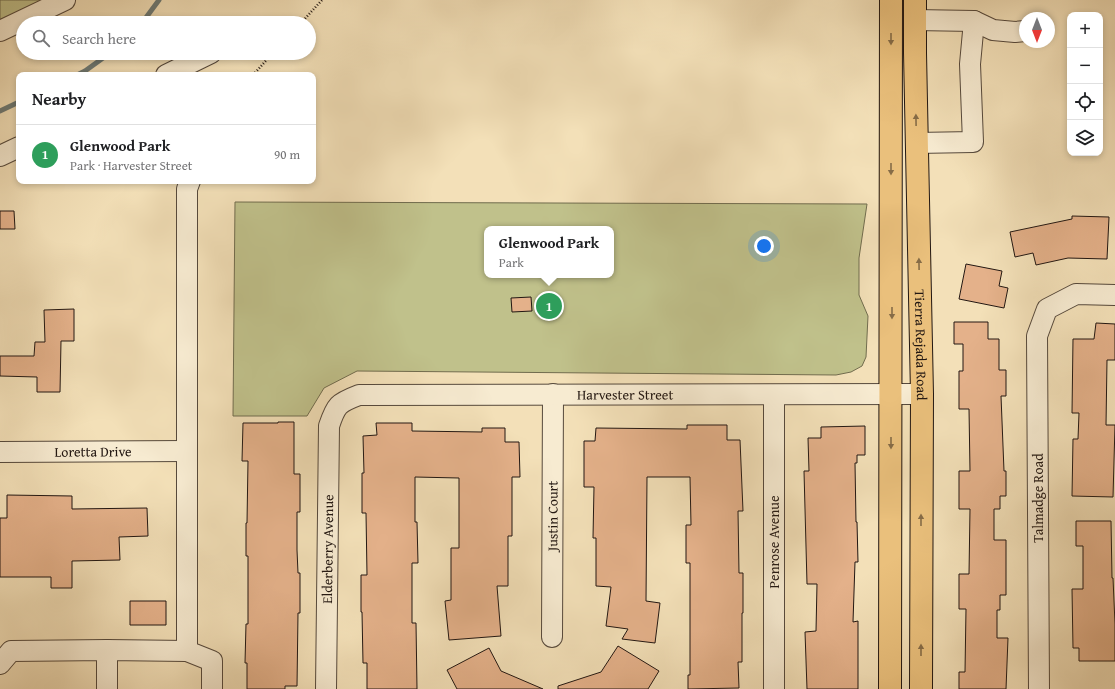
<!DOCTYPE html>
<meta charset="utf-8">
<style>
:root{--surface:#fff;--page:#f6f6f6;--text:#202124;--muted:#757577;--line:#e0e0e0;--accent:#ea580c}
body{margin:0;font-family:"Gentium Book Plus",serif;background:var(--page);color:var(--text)}
.controls{position:absolute;right:12px;top:12px;display:grid;overflow:hidden;border-radius:8px;box-shadow:0 2px 6px #0003}
.controls button{width:36px;height:36px;display:grid;place-items:center;padding:0;border:0;border-bottom:1px solid var(--line);background:var(--surface);color:var(--text);font:20px sans-serif}
.compass{position:absolute;left:1019px;top:12px;width:36px;height:36px;border-radius:50%;background:var(--surface);box-shadow:0 2px 6px #0003;rotate:180deg}
.you{position:absolute;left:764px;top:246px;width:14px;height:14px;margin:-10px;border:3px solid #fff;border-radius:50%;background:#1a73e8;box-shadow:0 0 0 6px #1a73e833}
.badge{display:grid;place-items:center;width:26px;height:26px;border-radius:50%;background:var(--accent);color:#fff;font-size:13px;font-weight:700}
.pin{position:absolute;translate:-50% -50%;border:2px solid #fff;box-shadow:0 1px 4px #0006}
.popup{position:absolute;left:484px;top:226px;width:130px;height:52px;box-sizing:border-box;display:grid;place-content:center;border-radius:8px;background:var(--surface);filter:drop-shadow(0 1px 3px #0005);font-size:13px;white-space:nowrap;color:var(--muted)}
.popup b{font-size:15px;color:var(--text)}
.popup::after{content:'';position:absolute;left:50%;top:100%;margin-left:-8px;border:8px solid transparent;border-top-color:var(--surface)}
.list{margin:0;padding:0;list-style:none}
h2{display:flex;justify-content:space-between;align-items:center;height:52px;margin:0;padding:0 16px;font-size:17px}
h2 small{font-size:13px;font-weight:400;color:var(--muted)}
.list li{display:grid;grid-template-columns:26px 1fr auto;gap:12px;align-items:center;box-sizing:border-box;height:60px;padding:0 16px;border-top:1px solid var(--line)}
.list b{display:block;font-size:15px;white-space:nowrap}
.list p{margin:0;font-size:13px;white-space:nowrap;color:var(--muted)}
.list em{font-size:13px;font-style:normal;color:var(--muted)}
.icon{flex:none;width:22px;height:22px;fill:none;stroke:currentColor;stroke-width:2;stroke-linecap:round;stroke-linejoin:round}
.map{position:relative;flex:none;width:1115px;height:689px;overflow:hidden}
.search{position:absolute;background:var(--surface);box-shadow:0 2px 6px #0003;left:16px;top:16px;width:300px;height:44px;display:flex;align-items:center;gap:10px;box-sizing:border-box;padding:0 14px;border-radius:22px;color:var(--muted);font-size:15px}
.panel{position:absolute;background:var(--surface);box-shadow:0 2px 6px #0003;left:16px;top:72px;width:300px;height:112px;border-radius:8px}
.map>svg:first-child{display:block}
.green{fill:#c0c18b;stroke:#716c4e;fill-rule:evenodd}
.lines{fill:none;stroke-linecap:round;stroke-linejoin:round}
.stream{stroke:#6c7975;stroke-width:5}
.building{fill:#e4b18a;stroke:#221712}
.minor-casing{stroke:#56493c;stroke-width:22}
.major-casing{stroke:#221712;stroke-width:24}
.path{stroke:#221712;stroke-width:2.5;stroke-dasharray:1 2;stroke-linecap:butt}
.minor{stroke:#f7ebd1;stroke-width:20}
.major{stroke:#eac07c;stroke-width:22}
.oneway{fill:#866c47}
.labels{text-anchor:middle;stroke-width:4;stroke-linejoin:round;paint-order:stroke}
.street-label{font-size:14px;fill:#221712;stroke:#f7ebd1}
</style>
<div class="map">
<svg width="1115" height="689" viewBox="0 0 1115 689">
<rect width="100%" height="100%" fill="#f3e0b8"/>
<filter id="stains"><feTurbulence type="fractalNoise" baseFrequency=".005" numOctaves="4"/><feColorMatrix values="0 0 0 0 .2 0 0 0 0 .09 0 0 0 0 .02 0 0 0 .5 -.17"/></filter>
<radialGradient id="worn" r=".72"><stop offset=".6" stop-color="#630" stop-opacity="0"/><stop offset="1" stop-color="#630" stop-opacity=".3"/></radialGradient>
<!-- green -->
<path class="green" d="M 0,0 L 47,0 L 0,22 Z
M 235,202 L 867,204 L 859,258 L 859,295 L 868,316 L 866,357 L 862,366 L 851,372 L 836,375 L 357,371 L 324,388 L 307,416 L 233,416 ZM 487,229 L 611,229 L 611,275 L 487,275 Z"/>
<g class="lines">
<!-- stream -->
<path class="stream" d="M 142,23 L 159,0
M 77,75 L 85,71 L 110,53
M 0,111 L 19,102"/>
</g>
<!-- building -->
<path class="building" d="M 0,211 L 14,211 L 15,229 L 0,229 Z
M 1072,216 L 1109,217 L 1107,259 L 1068,258 L 1036,265 L 1033,253 L 1015,257 L 1010,232 L 1072,219 Z
M 966,264 L 1002,271 L 999,286 L 1008,288 L 1004,308 L 959,299 Z
M 531,297 L 532,311 L 512,312 L 511,298 Z
M 74,309 L 74,341 L 61,341 L 60,392 L 37,392 L 37,377 L 0,376 L 0,356 L 34,356 L 35,342 L 45,342 L 44,310 Z
M 954,322 L 988,322 L 988,339 L 999,339 L 999,370 L 1006,370 L 1006,396 L 1001,396 L 1004,471 L 1006,471 L 1006,496 L 1000,496 L 1000,509 L 994,509 L 994,540 L 1006,540 L 1006,595 L 1000,595 L 1000,610 L 997,610 L 997,638 L 1008,638 L 1006,689 L 959,689 L 959,672 L 965,672 L 966,609 L 959,609 L 959,574 L 969,574 L 970,509 L 959,509 L 959,471 L 970,471 L 969,409 L 959,409 L 959,371 L 963,371 L 963,344 L 954,344 Z
M 1096,323 L 1115,324 L 1115,360 L 1107,360 L 1106,425 L 1115,425 L 1113,497 L 1072,496 L 1073,439 L 1078,439 L 1079,413 L 1072,413 L 1073,339 L 1094,339 Z
M 278,422 L 294,422 L 294,474 L 300,474 L 300,512 L 297,512 L 297,550 L 298,573 L 300,573 L 300,613 L 298,613 L 297,686 L 285,686 L 285,689 L 247,689 L 247,663 L 245,663 L 246,624 L 248,624 L 248,556 L 246,556 L 246,523 L 247,523 L 248,461 L 242,461 L 243,423 L 278,423 Z
M 376,423 L 412,423 L 412,431 L 482,432 L 482,428 L 505,428 L 505,442 L 519,442 L 520,477 L 512,477 L 512,536 L 508,536 L 508,586 L 497,586 L 501,636 L 449,640 L 445,601 L 451,600 L 451,548 L 459,548 L 459,478 L 415,477 L 415,522 L 417,522 L 418,563 L 412,563 L 412,623 L 416,623 L 417,689 L 367,689 L 367,663 L 363,663 L 362,612 L 361,612 L 361,575 L 367,575 L 366,513 L 362,513 L 362,473 L 364,473 L 363,436 L 377,435 Z
M 687,425 L 727,425 L 727,440 L 740,440 L 743,511 L 738,511 L 739,573 L 743,573 L 743,613 L 742,613 L 742,662 L 738,662 L 739,688 L 688,689 L 688,675 L 690,675 L 690,563 L 686,563 L 686,525 L 691,525 L 690,477 L 647,477 L 646,601 L 660,603 L 655,643 L 622,639 L 628,629 L 606,626 L 611,587 L 596,586 L 596,538 L 593,538 L 594,487 L 584,487 L 584,441 L 595,441 L 596,428 L 687,429 Z
M 865,426 L 865,455 L 857,455 L 857,463 L 855,463 L 856,522 L 857,522 L 858,562 L 855,562 L 853,622 L 858,621 L 858,689 L 807,689 L 805,632 L 816,631 L 817,584 L 807,584 L 804,471 L 809,471 L 808,438 L 821,438 L 821,427 Z
M 7,495 L 72,496 L 72,509 L 147,508 L 148,536 L 119,537 L 120,560 L 72,561 L 72,588 L 51,588 L 51,577 L 0,577 L 0,518 L 7,518 Z
M 1076,521 L 1111,521 L 1112,578 L 1113,578 L 1115,624 L 1115,661 L 1079,661 L 1079,648 L 1073,648 L 1072,589 L 1083,589 L 1083,546 L 1076,546 Z
M 130,601 L 166,601 L 166,625 L 130,625 Z
M 618,646 L 659,671 L 648,689 L 558,689 L 558,686 L 601,672 Z
M 489,648 L 501,671 L 543,689 L 457,689 L 447,670 Z"/>
<g class="lines">
<defs>
<g id="minor">
<path d="M 915,20 L 974,21 L 993,30 L 1015,32 L 1025,31"/>
<path d="M 0,31 L 65,0"/>
<path d="M 166,75 L 211,53"/>
<path d="M 916,143 L 973,142 L 970,64 L 974,21"/>
<path d="M 0,156 L 19,147"/>
<path d="M 190,181 L 187,189 L 187,651 L 212,661 L 212,689"/>
<path d="M 774,395 L 774,689"/>
<path id="s1" d="M 0,452 L 186,451"/>
<path id="s2" d="M 552,637 L 553,394"/>
<path d="M 0,664 L 11,651 L 107,650 L 187,651"/>
<path d="M 107,689 L 107,650"/>
<path id="s3" d="M 326,689 L 329,426 C 336,405 338,403 359,395 L 922,394"/>
<path d="M 1039,689 L 1037,336 L 1047,309 L 1076,294 L 1115,295"/>
</g>
<g id="major">
<path id="s4" d="M 915,0 L 915,53 L 922,394 L 921,689"/>
<path d="M 890,689 L 891,0"/>
</g>
</defs>
<!-- minor casing -->
<use href="#minor" class="minor-casing"/>
<!-- major casing -->
<use href="#major" class="major-casing"/>
<!-- path -->
<path class="path" d="M 301,23 L 322,0
M 253,75 L 273,53"/>
<!-- minor -->
<use href="#minor" class="minor"/>
<!-- major -->
<use href="#major" class="major"/>
</g>
<!-- one-way arrows -->
<defs><path id="oneway-solid" d="M-6-.8H1V-3.2L6.5 0L1 3.2V.8H-6Z"/></defs>
<g class="oneway">
<use href="#oneway-solid" transform="translate(891 39) rotate(90)"/>
<use href="#oneway-solid" transform="translate(916 120) rotate(-91)"/>
<use href="#oneway-solid" transform="translate(891 169) rotate(90)"/>
<use href="#oneway-solid" transform="translate(919 264) rotate(-91)"/>
<use href="#oneway-solid" transform="translate(892 313) rotate(90)"/>
<use href="#oneway-solid" transform="translate(891 443) rotate(90)"/>
<use href="#oneway-solid" transform="translate(921 520) rotate(-90)"/>
<use href="#oneway-solid" transform="translate(921 650) rotate(-90)"/>
</g>
<g class="labels">
<!-- street labels -->
<g class="street-label">
<text dy="5" stroke="none"><textPath href="#s4" startOffset="345">Tierra Rejada Road</textPath></text>
<text dy="5" stroke="none"><textPath href="#s3" startOffset="575">Harvester Street</textPath></text>
<text dy="5" stroke="none"><textPath href="#s1" startOffset="93">Loretta Drive</textPath></text>
<text transform="translate(1038 498) rotate(-90)" y="5">Talmadge Road</text>
<text dy="5" stroke="none"><textPath href="#s2" startOffset="121">Justin Court</textPath></text>
<text transform="translate(774 542) rotate(-90)" y="5">Penrose Avenue</text>
<text dy="5" stroke="none"><textPath href="#s3" startOffset="140">Elderberry Avenue</textPath></text>
</g>
</g>
<rect width="100%" height="100%" filter="url(#stains)"/>
<rect width="100%" height="100%" fill="url(#worn)"/>
</svg>
<div class="controls">
<button>+</button>
<button>−</button>
<button><svg class="icon" aria-label="locate" viewBox="0 0 24 24"><circle cx="12" cy="12" r="6"/><path d="M12 2v4M12 18v4M2 12h4M18 12h4"/></svg></button>
<button><svg class="icon" aria-label="layers" viewBox="0 0 24 24"><path d="M12 4l9 5-9 5-9-5zM3 14l9 5 9-5"/></svg></button>
</div>
<svg class="compass" viewBox="-18 -18 36 36"><path d="M0-13l5 13h-10z" fill="#e53935"/><path d="M0 13l5-13h-10z" fill="#757577"/></svg>
<div class="you"></div>
<div class="pin badge" style="left:549px;top:306px;background:#2e9e5b">1</div>
<div class="popup"><b>Glenwood Park</b>Park</div>
<div class="search"><svg class="icon" aria-label="search" viewBox="0 0 24 24"><circle cx="10" cy="10" r="6"/><path d="M15 15l6 6"/></svg>Search here</div>
<section class="panel">
<h2>Nearby<small></small></h2>
<ul class="list">
<li><span class="badge" style="background:#2e9e5b">1</span><div><b>Glenwood Park</b><p>Park · Harvester Street</p></div><em>90 m</em></li>
</ul>
</section>
</div>
